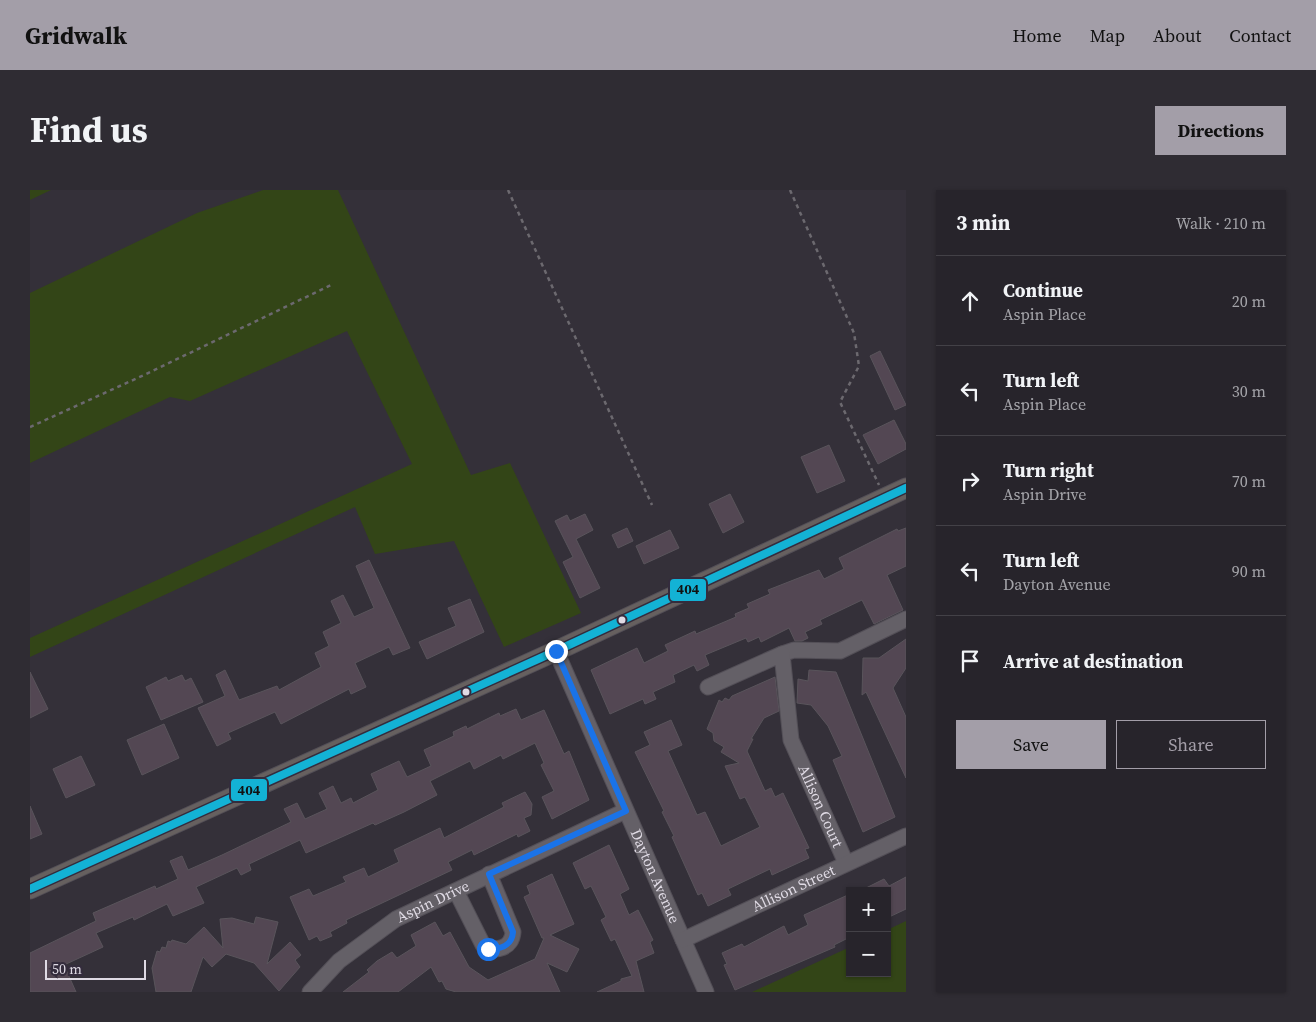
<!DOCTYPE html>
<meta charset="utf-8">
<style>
:root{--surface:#27242b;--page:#2f2c33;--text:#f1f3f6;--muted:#a4a4a9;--line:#434147;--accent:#a39ea8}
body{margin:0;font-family:"Source Serif 4",serif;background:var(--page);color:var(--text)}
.controls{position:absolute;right:15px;bottom:15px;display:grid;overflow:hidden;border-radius:0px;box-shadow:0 1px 4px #0004}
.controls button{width:45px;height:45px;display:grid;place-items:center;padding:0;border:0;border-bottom:1px solid var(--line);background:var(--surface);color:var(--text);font:25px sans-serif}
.scale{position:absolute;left:15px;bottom:12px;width:101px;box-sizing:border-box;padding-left:5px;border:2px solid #dfdae4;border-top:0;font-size:14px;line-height:18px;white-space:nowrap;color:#dfdae4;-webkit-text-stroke:4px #342c3d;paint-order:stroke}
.stop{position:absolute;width:15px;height:15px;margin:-11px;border:4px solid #1a73e8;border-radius:50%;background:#fff}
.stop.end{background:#1a73e8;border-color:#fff;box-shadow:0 1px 5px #0008}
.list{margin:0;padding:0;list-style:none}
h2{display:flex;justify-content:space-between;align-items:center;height:65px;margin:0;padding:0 20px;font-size:21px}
h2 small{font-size:16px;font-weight:400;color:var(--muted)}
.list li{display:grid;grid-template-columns:32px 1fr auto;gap:15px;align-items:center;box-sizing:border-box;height:90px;padding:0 20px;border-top:1px solid var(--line)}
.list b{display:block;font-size:19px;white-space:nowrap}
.list p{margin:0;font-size:16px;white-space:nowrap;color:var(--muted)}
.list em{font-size:16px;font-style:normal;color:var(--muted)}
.actions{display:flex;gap:10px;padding:15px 20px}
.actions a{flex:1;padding:11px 0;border:1px solid var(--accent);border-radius:0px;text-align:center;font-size:18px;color:var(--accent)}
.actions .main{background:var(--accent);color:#111}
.icon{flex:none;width:28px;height:28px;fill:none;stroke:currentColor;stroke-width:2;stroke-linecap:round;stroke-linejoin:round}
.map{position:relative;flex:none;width:876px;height:802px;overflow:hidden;border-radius:0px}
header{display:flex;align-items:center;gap:30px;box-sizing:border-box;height:70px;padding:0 25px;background:var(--accent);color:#111}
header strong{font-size:24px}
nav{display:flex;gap:28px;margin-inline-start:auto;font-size:18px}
.intro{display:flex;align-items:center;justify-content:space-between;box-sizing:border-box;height:120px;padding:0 30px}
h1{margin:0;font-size:35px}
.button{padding:12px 22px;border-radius:0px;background:var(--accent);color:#111;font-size:18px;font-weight:700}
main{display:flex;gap:30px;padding:0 30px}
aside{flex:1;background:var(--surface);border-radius:0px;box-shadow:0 1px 4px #0004}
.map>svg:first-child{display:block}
.green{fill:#334517}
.building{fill:#534753;stroke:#59545b}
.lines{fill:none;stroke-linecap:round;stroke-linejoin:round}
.minor-casing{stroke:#534f57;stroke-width:17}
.major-casing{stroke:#534f57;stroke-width:21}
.path{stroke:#6c696f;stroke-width:2.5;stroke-dasharray:4 4;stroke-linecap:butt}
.minor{stroke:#646067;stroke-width:15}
.major{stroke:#66605f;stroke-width:19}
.bus-1-casing{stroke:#342c3d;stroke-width:11}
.bus-1{stroke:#13b2d5;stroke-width:8}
.route{stroke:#1a73e8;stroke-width:6}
.bus-dot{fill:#dfdae4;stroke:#342c3d;stroke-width:2}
.labels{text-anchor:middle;stroke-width:4.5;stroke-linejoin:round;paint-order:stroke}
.street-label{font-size:15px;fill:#dfdae4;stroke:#342c3d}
.line-badge{stroke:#342c3d;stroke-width:2}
.pale-badge-label{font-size:14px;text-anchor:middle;font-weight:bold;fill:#111}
</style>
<header>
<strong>Gridwalk</strong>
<nav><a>Home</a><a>Map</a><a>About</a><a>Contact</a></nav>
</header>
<div class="intro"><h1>Find us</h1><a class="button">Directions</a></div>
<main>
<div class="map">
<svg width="876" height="802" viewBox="0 0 876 802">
<rect width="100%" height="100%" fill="#343039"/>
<!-- green -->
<path class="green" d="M 0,0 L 21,0 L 0,10 Z
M 233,0 L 308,0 L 441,285 L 480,273 L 551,423 L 474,457 L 424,351 L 345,364 L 325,317 L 0,467 L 0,448 L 382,274 L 317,141 L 160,211 L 140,207 L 0,273 L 0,103 L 167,23 Z
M 876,731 L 876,802 L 722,802 L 820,757 L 820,783 L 857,783 L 857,740 Z"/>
<!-- building -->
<path class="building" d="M 850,161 L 876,215 L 865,220 L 840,166 Z
M 864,230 L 876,254 L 876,259 L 848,274 L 833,245 Z
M 799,255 L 815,291 L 787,303 L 771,267 Z
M 700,304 L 714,332 L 693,343 L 679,314 Z
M 555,324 L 563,340 L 546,349 L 570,398 L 550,408 L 533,372 L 543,367 L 525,331 L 537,325 L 540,331 Z
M 597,338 L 603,351 L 588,358 L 582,345 Z
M 876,338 L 876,376 L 857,385 L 873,420 L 844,434 L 832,410 L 790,430 L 792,434 L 775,442 L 778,448 L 772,451 L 765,451 L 759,438 L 731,452 L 729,447 L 718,452 L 716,448 L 675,465 L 679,475 L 667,481 L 664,475 L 643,485 L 645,492 L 623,502 L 626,509 L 615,514 L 613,509 L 580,524 L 561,480 L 607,458 L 614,473 L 638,461 L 635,455 L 665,441 L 666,444 L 706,427 L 705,424 L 719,418 L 717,414 L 740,404 L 738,400 L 789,380 L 794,389 L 814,379 L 809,368 L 867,339 L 868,341 Z
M 640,340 L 649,358 L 614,374 L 606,356 Z
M 339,370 L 380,458 L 363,465 L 359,457 L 325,473 L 336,497 L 321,504 L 319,499 L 251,534 L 245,522 L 198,543 L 201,549 L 187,556 L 168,518 L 195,506 L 186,485 L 195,480 L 209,510 L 247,496 L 249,500 L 291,477 L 285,463 L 299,456 L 293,442 L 311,433 L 301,411 L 313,405 L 324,427 L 344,418 L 326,376 Z
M 440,409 L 454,442 L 397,469 L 389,452 L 426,436 L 418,418 Z
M 876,449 L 876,478 L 863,498 L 876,527 L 876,588 L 836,502 L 832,505 L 833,468 L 849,468 Z
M 779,480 L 806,482 L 865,627 L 833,642 L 803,570 L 812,566 L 798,536 L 781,515 L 767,513 L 768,489 L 778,491 Z
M 0,482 L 18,519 L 0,528 Z
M 152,485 L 155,491 L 161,488 L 173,512 L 131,530 L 116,497 L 136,487 L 138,491 Z
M 745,487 L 749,521 L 734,528 L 721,549 L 723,549 L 717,561 L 735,601 L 741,598 L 745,607 L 753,603 L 779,658 L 775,659 L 779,668 L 742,685 L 740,679 L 698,699 L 701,705 L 678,716 L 672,703 L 668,705 L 642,647 L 644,646 L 632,622 L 634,621 L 605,562 L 620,555 L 614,542 L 641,530 L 652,555 L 638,561 L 667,625 L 675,622 L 691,656 L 730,637 L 715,607 L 710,609 L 695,576 L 709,573 L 691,562 L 694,557 L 684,551 L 683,543 L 677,539 L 689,510 L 692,512 L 695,508 L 699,510 L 702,506 Z
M 486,519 L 491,530 L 514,520 L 534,564 L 539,561 L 559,610 L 522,629 L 512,607 L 524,601 L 511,575 L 514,573 L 505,553 L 473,569 L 471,565 L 444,579 L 440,571 L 400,591 L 407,605 L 374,622 L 345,635 L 343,633 L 276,663 L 270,650 L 219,674 L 221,680 L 211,685 L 207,678 L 166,697 L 174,713 L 143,726 L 137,714 L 104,730 L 103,727 L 66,743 L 73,757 L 34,775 L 46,802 L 0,802 L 0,763 L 66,731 L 63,723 L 125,696 L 126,699 L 148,689 L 140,671 L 152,666 L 158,680 L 192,665 L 261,632 L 254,619 L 267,613 L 275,629 L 297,619 L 289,603 L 303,596 L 311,613 L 321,608 L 323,613 L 348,600 L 341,584 L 369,571 L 377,587 L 401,576 L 394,560 L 424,546 L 423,542 L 436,536 L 437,539 L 469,523 L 470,526 Z
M 134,534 L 149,568 L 112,585 L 97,550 Z
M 51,566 L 65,595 L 36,608 L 23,579 Z
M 495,602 L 502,614 L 501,625 L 494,628 L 500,641 L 488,647 L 487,644 L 444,665 L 442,660 L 418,672 L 422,680 L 316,730 L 317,733 L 300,742 L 302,746 L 290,751 L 287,746 L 279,750 L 260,707 L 279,699 L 283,706 L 316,692 L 313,687 L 334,678 L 338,687 L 369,672 L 364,660 L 410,638 L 414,648 L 474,617 L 472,613 Z
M 0,616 L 12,644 L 0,649 Z
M 579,655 L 599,699 L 590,704 L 599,725 L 608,720 L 623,750 L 620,752 L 624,763 L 606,771 L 614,802 L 567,802 L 591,791 L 591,789 L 602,786 L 585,749 L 581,751 L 571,730 L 576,727 L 561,696 L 555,699 L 543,673 Z
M 522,684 L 544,734 L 520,745 L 549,759 L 537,782 L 517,773 L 530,802 L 426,802 L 416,799 L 412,791 L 409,792 L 401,777 L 368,802 L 313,802 L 339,782 L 337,780 L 347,771 L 362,762 L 367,768 L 386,756 L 381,745 L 405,732 L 413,746 L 420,742 L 439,777 L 458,790 L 505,769 L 514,748 L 512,748 L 494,707 L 500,704 L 497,696 Z
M 876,687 L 876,719 L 857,728 L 857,701 L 830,701 L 854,689 L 859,696 Z
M 820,704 L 820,747 L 804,755 L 805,757 L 705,800 L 694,775 L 697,774 L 692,763 L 712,754 L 714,757 L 754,736 L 758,745 L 778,735 L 774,725 Z
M 226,727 L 248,732 L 237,774 L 260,752 L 271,765 L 265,770 L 270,777 L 249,801 L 224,773 L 196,764 L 182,777 L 173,767 L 161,802 L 126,802 L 122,778 L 127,761 L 130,762 L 132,757 L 136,758 L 138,751 L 141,752 L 142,750 L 156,754 L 174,737 L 193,758 L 190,729 L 202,728 L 224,734 Z"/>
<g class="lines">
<defs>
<g id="minor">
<path id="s1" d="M 526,461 L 676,802"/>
<path d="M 752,464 L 764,460 L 810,461 L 876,429"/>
<path id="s2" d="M 678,497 L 752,464 L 761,550 L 816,673"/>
<path d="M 426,701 L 453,755 C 466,763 482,758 483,742 L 459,684"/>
<path id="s3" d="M 653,750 L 876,646"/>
<path id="s4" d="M 280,802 L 309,771 L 366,729 L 595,621"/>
</g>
<path id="major" d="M 0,699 L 526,461 L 876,298"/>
</defs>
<!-- minor casing -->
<use href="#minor" class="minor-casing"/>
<!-- major casing -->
<use href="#major" class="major-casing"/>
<!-- path -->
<path class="path" d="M 478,0 L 622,315
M 760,0 L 824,143 L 829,176 L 810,212 L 849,295
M 0,237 L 114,185 L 301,95"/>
<!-- minor -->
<use href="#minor" class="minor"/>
<!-- major -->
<use href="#major" class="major"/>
<defs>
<path id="bus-1" d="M 0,699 L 526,461 L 876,298"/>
</defs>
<!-- bus-1 casing -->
<use href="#bus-1" class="bus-1-casing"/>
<!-- bus-1 -->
<use href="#bus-1" class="bus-1"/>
</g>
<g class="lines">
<!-- route -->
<path class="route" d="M 458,759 C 471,759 482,756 483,742 L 459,684 L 596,621 L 526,461"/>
</g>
<!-- markers -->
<g class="bus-dot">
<circle cx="592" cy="430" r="4.5"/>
<circle cx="436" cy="502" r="4.5"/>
</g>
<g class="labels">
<!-- street labels -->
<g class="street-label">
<text dy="5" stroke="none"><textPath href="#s2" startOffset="240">Allison Court</textPath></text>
<text dy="5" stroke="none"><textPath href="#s1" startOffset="246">Dayton Avenue</textPath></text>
<text dy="5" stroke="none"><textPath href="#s3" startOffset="122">Allison Street</textPath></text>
<text dy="5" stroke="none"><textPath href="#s4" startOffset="154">Aspin Drive</textPath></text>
</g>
</g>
<g class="line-badge">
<rect x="639" y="388" width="38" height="24" rx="5" fill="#13b2d5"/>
<rect x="200" y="588" width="38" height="24" rx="5" fill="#13b2d5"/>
</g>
<g class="pale-badge-label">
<text x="658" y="404">404</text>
<text x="219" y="605">404</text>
</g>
</svg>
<div class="controls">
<button>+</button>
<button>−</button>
</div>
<div class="scale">50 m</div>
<div class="stop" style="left:458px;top:759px"></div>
<div class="stop end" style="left:526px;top:461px"></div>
</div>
<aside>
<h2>3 min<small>Walk · 210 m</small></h2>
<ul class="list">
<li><svg class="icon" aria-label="ahead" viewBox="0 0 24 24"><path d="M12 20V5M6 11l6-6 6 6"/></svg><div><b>Continue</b><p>Aspin Place</p></div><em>20 m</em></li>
<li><svg class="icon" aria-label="left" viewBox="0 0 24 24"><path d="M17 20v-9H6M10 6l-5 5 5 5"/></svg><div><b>Turn left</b><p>Aspin Place</p></div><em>30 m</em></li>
<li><svg class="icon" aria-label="right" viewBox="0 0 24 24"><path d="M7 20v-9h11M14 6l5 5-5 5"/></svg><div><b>Turn right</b><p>Aspin Drive</p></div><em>70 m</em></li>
<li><svg class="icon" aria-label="left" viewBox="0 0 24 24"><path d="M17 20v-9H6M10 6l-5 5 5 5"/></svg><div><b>Turn left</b><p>Dayton Avenue</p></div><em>90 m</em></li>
<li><svg class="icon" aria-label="arrive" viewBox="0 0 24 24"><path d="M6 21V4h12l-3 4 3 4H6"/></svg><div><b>Arrive at destination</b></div></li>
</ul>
<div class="actions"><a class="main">Save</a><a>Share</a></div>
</aside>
</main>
